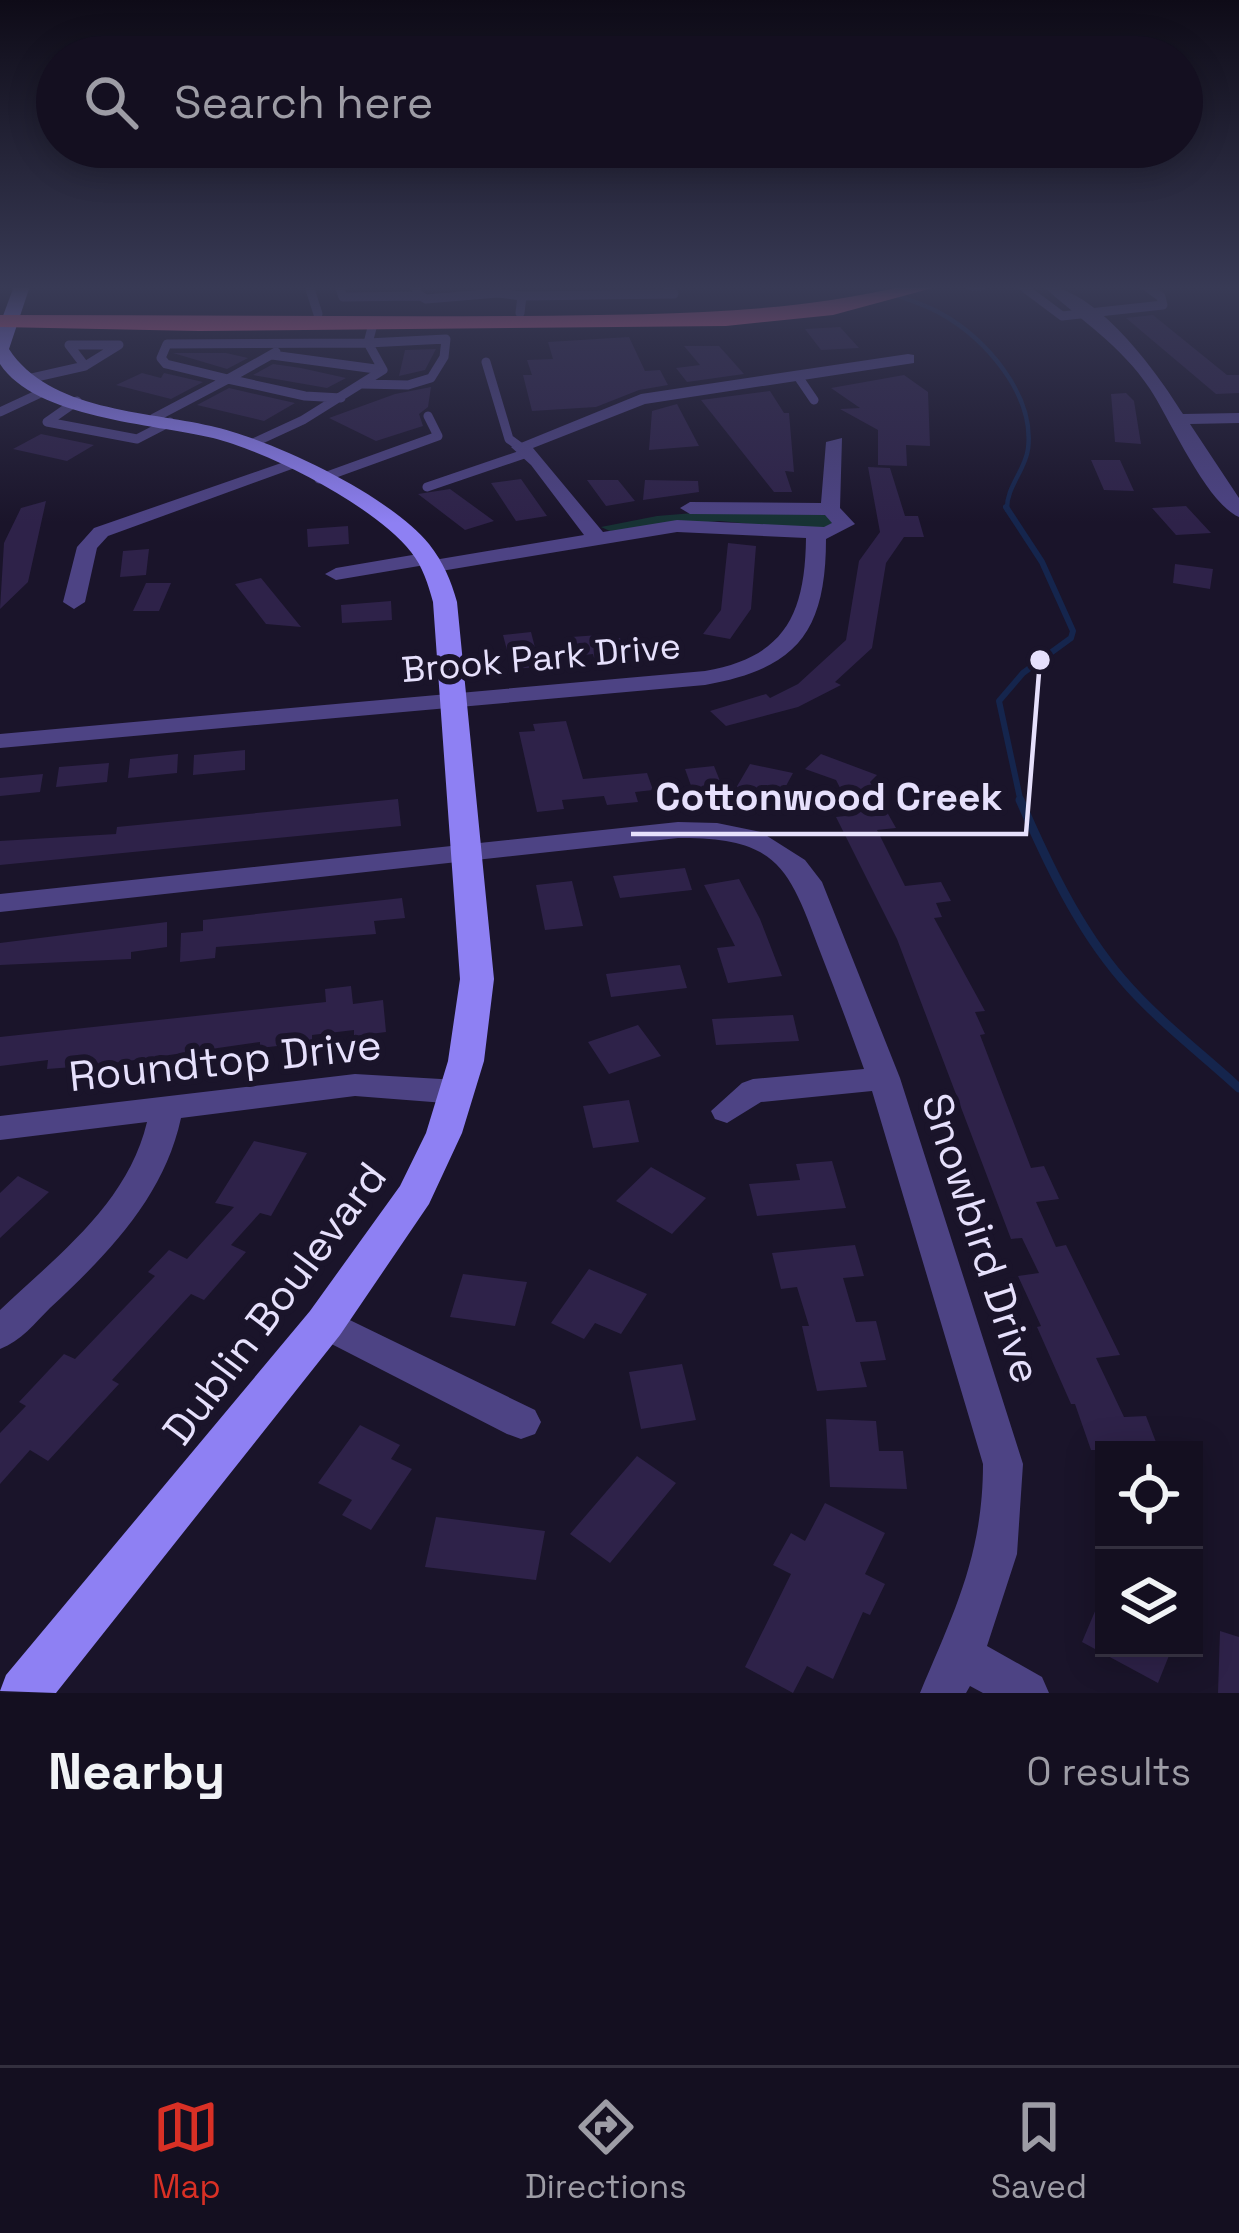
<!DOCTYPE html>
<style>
:root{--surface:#140f20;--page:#1d1829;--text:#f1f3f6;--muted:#9d9ca5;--line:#332f3e;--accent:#d93025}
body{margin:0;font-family:"Space Grotesk",sans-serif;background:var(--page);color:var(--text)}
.controls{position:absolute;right:36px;bottom:36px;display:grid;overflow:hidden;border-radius:0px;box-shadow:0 6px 30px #0003}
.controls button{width:108px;height:108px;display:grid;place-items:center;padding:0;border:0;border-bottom:3px solid var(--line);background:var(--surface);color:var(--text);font:60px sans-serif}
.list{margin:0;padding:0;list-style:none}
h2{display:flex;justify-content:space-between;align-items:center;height:156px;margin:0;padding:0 48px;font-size:51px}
h2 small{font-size:39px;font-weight:400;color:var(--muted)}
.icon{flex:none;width:66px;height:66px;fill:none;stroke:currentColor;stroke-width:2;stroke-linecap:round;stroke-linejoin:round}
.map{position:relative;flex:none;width:1239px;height:1693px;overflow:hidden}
.search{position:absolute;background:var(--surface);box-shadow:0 6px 30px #0003;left:36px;right:36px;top:36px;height:132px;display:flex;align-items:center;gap:30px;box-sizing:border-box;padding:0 42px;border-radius:66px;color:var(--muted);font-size:45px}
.sheet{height:372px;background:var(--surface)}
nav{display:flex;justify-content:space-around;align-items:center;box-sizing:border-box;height:168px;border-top:3px solid var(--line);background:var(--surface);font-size:33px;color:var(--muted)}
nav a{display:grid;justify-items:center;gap:6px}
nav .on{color:var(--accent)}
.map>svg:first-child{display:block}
.green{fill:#173234}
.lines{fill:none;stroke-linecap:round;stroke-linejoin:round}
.stream-far2{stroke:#15254d;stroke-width:4.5}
.stream-far1{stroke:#15254d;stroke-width:6}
.stream{stroke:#15254d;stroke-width:9}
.building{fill:#2e2249}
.lane{stroke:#4d4384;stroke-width:9}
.street{fill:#4d4384;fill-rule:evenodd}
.secondary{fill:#8e80f3;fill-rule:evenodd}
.highway{fill:#f1669a;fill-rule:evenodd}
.labels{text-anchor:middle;stroke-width:12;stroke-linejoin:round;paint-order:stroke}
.street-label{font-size:36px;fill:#e6e0fc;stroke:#1a142a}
.near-street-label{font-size:42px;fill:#e6e0fc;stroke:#1a142a}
.leader{fill:none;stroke:#e6e0fc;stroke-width:4.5}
.callout-dot{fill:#e6e0fc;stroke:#1a142a;stroke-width:4.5}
.callout-label{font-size:39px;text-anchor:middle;font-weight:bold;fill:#e6e0fc;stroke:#1a142a;stroke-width:12;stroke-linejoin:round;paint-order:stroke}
</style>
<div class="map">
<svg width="1239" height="1693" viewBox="0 0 1239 1693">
<rect width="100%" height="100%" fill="#1a142a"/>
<!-- green -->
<path class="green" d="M 730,510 L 823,513 L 836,520 L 828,529 L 814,530 L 720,521 L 610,531 L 601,527 L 657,516 Z"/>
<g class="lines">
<!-- stream-far2 -->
<path class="stream-far2" d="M 870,286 C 893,295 918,301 940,313 C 985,338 1035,394 1028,449 C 1025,471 1006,487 1007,510"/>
<!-- stream-far1 -->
<path class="stream-far1" d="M 1006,507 L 1042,562 L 1073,631 L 1071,638 L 1023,673 L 999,701 L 1021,803"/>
<!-- stream -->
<path class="stream" d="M 1020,800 C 1047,862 1078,928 1122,979 C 1156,1019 1201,1053 1239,1088"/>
</g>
<!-- building -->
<path class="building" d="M 1153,315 L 1227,375 L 1239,375 L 1239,393 L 1216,394 L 1126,318 Z
M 840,327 L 859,348 L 821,350 L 805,329 Z
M 629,337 L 645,371 L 660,370 L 668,385 L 639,390 L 596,407 L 532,411 L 523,375 L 532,375 L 527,360 L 553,359 L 548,342 Z
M 684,346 L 719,346 L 744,374 L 687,382 L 676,368 L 700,365 Z
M 436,349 L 425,370 L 399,376 L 405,350 Z
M 173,353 L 226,353 L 248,358 L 227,369 Z
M 273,364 L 301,368 L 346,378 L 327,388 L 253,375 Z
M 142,373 L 161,378 L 164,373 L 203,382 L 171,399 L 116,385 Z
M 904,375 L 928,392 L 930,446 L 906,445 L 907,466 L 878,465 L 878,430 L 840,409 L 860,408 L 831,388 Z
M 431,387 L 428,407 L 419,414 L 423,426 L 376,441 L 329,418 L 395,394 Z
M 229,388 L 295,403 L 264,421 L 197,405 Z
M 770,391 L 784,413 L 789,413 L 794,472 L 785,471 L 792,492 L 774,492 L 701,400 Z
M 1126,393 L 1134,401 L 1141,444 L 1115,442 L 1111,394 Z
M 677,404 L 699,446 L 649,450 L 652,411 Z
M 41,434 L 94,445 L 67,461 L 13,449 Z
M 1091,460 L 1120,460 L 1134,491 L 1104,490 Z
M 868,467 L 890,468 L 905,516 L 918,516 L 924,537 L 904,537 L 886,563 L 872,648 L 835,682 L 841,685 L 798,707 L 726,726 L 710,711 L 766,694 L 770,698 L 798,684 L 846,640 L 859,561 L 880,532 Z
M 521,479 L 547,516 L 516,521 L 491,483 Z
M 587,480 L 618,480 L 635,501 L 606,506 Z
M 645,480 L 698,481 L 699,492 L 643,500 Z
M 450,489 L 494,521 L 465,530 L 418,494 Z
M 46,501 L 28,582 L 0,609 L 4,543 L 21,508 Z
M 1186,506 L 1211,533 L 1176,535 L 1152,508 Z
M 348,526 L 349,544 L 308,547 L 307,529 Z
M 728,543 L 756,546 L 751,609 L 730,639 L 703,634 L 721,610 Z
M 149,549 L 146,575 L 120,577 L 123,551 Z
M 1175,564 L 1213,569 L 1210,589 L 1173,583 Z
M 261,578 L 301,627 L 266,624 L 235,584 Z
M 146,583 L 171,583 L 159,611 L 133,611 Z
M 391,601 L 392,620 L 342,623 L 341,605 Z
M 531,632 L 540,667 L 512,669 L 503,635 Z
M 599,635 L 601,640 L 620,638 L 626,659 L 595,662 L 593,654 L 576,656 L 571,637 Z
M 566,721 L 583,779 L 647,773 L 653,790 L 635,792 L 638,802 L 607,805 L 604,796 L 562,800 L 564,809 L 537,812 L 519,732 L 535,731 L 533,724 Z
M 245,750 L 245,770 L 193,775 L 194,755 Z
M 178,754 L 177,773 L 128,778 L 130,759 Z
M 821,754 L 877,775 L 870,782 L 896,828 L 877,830 L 905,886 L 941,882 L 951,901 L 936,903 L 942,917 L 934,918 L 985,1011 L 975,1012 L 985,1034 L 980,1035 L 1031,1168 L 1044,1166 L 1059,1199 L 1036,1202 L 1056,1247 L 1066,1245 L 1120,1355 L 1096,1358 L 1124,1417 L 1146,1416 L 1159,1450 L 1091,1450 L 1075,1404 L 1071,1404 L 1037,1327 L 1041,1326 L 1018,1276 L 1039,1273 L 1022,1238 L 1011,1239 L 897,939 L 836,817 L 854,815 L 836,780 L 805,769 Z
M 109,763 L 107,782 L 56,787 L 59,767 Z
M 750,764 L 793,773 L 780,797 L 736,788 Z
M 714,766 L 724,791 L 694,794 L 685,769 Z
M 43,774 L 40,792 L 0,796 L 0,778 Z
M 398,799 L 401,826 L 0,865 L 0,841 L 116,834 L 117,827 Z
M 685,868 L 692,890 L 620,898 L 613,876 Z
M 739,879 L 760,919 L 782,976 L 728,983 L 717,948 L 735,946 L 704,885 Z
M 572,881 L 583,926 L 545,930 L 536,885 Z
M 402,898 L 405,918 L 374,921 L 376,934 L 216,947 L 215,958 L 180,962 L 181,933 L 203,931 L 203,920 Z
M 167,922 L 167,947 L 131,952 L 131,959 L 0,965 L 0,943 Z
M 680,965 L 687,988 L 611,997 L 606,974 Z
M 351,986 L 353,1004 L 383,1000 L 386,1032 L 354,1036 L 354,1030 L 312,1035 L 312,1042 L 260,1048 L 260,1042 L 100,1065 L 47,1069 L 48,1060 L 0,1066 L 0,1037 L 326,1002 L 325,989 Z
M 793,1015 L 799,1041 L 716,1045 L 712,1019 Z
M 638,1025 L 661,1056 L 609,1074 L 588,1042 Z
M 629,1100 L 639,1142 L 593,1148 L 583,1106 Z
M 254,1141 L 307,1153 L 271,1216 L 260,1213 L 231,1245 L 246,1252 L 204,1300 L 191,1294 L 112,1380 L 119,1384 L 48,1461 L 30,1450 L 0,1484 L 0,1433 L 26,1406 L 19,1402 L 64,1354 L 75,1359 L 155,1276 L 148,1272 L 169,1250 L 187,1259 L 234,1207 L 215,1203 Z
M 832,1161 L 846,1208 L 757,1216 L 749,1184 L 800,1180 L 796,1164 Z
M 651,1167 L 706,1198 L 672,1234 L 616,1201 Z
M 18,1176 L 49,1192 L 0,1238 L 0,1193 Z
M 855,1245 L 864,1276 L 843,1278 L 856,1322 L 876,1321 L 886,1360 L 860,1362 L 867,1387 L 817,1391 L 802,1326 L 809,1326 L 797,1287 L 781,1289 L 772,1253 Z
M 589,1269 L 647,1294 L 621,1334 L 595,1323 L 584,1339 L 551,1323 Z
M 463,1274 L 527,1282 L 515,1326 L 450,1317 Z
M 682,1364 L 696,1420 L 641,1429 L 629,1372 Z
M 826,1419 L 876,1421 L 879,1451 L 903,1451 L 907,1489 L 830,1487 Z
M 360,1425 L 400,1445 L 391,1459 L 412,1469 L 371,1530 L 342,1515 L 352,1500 L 318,1483 Z
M 637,1456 L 676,1483 L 610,1563 L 570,1534 Z
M 825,1503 L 885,1533 L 865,1574 L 885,1584 L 870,1615 L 863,1612 L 833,1679 L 807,1666 L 793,1693 L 745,1667 L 791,1574 L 773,1565 L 791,1533 L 805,1541 Z
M 436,1517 L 545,1531 L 536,1580 L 425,1567 Z
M 1104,1590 L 1104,1648 L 1172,1648 L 1158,1683 L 1082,1642 Z
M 1220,1631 L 1239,1637 L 1239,1693 L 1218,1693 Z"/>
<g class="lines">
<!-- lane -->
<path class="lane" d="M 309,286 L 318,314
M 339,286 L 343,297 L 421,296
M 416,286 L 417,294 L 426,299 L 498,293 L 522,296
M 971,286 L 981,286
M 1022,286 L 1062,316 L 1163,305 L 1161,297 L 1146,286
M 520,313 L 522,296 L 674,294 L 668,286
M 69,345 L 119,345 L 85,366 Z
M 272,355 L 383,370
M 486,362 L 509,439 L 520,447
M 799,378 L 814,400
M 228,379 L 305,396 L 341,398
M 228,379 L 276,352
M 23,380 L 85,366
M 77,401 L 47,422 L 137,439 L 170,422
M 0,412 L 45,391
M 154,418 L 228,379 L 166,364 L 161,358 L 167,344 L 368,343 L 373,324
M 251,444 L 303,420 L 383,370 L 368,343 L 446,339 L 444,357 L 431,378 L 408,385 L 362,384
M 319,479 L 438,436 L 428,416
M 427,487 L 527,453"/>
<!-- street -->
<path class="street" d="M 1043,286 C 1095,286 1157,372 1183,414 L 1239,413 L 1239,423 L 1190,424 L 1239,498 L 1239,517 C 1206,503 1170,419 1150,389 C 1121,345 1080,320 1043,286 Z
M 908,354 L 914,355 L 914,363 L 645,404 L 533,448 L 603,532 L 677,520 L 824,527 L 832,523 L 825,515 L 690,514 L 680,508 L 690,502 L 821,503 L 826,442 L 842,438 L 840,508 L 855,524 L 826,539 C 826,634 795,669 705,685 L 0,748 L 0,734 L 705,671 C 784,657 805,616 806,538 L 677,532 L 435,572 L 425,565 L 336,580 L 325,574 L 336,568 L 430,552 L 440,559 L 584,535 L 531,465 L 511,447 L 641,394 Z
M 287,461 L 303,465 L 108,536 L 97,548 L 85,602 L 74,609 L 63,602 L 77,547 L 94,528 Z
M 678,822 L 717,823 L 761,832 L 805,860 L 822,882 L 900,1078 L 1023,1464 L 1017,1554 L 987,1646 L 1042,1677 L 1049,1693 L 983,1693 L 970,1686 L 966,1693 L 920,1693 C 954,1612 983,1555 983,1464 L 872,1091 L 761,1102 L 727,1123 L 715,1119 L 711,1111 L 742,1083 L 753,1079 L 864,1069 C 850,1030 836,992 821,954 C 789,868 779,837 678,838 L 0,912 L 0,894 Z
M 355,1074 L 458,1080 L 469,1084 L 474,1092 L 469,1100 L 458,1104 L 355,1096 L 181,1118 C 164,1197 108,1254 50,1308 C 35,1323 21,1341 0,1349 L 0,1310 C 58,1255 128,1203 147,1122 L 0,1140 L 0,1116 Z
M 325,1308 L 535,1410 L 541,1422 L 535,1434 L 521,1439 L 507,1434 L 312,1334 L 306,1323 L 312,1312 Z"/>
<!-- secondary -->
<path class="secondary" d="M 14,286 L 30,286 L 9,349 C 49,411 146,411 211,426 C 273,440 389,495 429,544 C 443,562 451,580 457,602 L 494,979 L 484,1061 L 462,1133 L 429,1204 L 340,1335 L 56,1693 L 0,1691 L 6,1675 L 310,1311 L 400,1186 L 426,1133 L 448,1061 L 460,979 L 433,602 C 428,584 423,567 411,552 C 375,506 269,452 213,438 C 154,424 35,418 0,364 L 0,324 Z"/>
<!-- highway -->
<path class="highway" d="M 904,286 L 940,286 L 833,315 L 726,326 L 199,331 L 0,327 L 0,315 C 174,315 348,317 522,316 C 651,314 777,316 904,286 Z"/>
</g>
<!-- sky -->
<linearGradient id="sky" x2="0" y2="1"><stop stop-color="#0e0b17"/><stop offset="0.55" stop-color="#383a55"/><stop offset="1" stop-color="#383a55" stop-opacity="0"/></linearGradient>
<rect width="1239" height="523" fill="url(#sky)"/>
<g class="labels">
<!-- street labels -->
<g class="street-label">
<text transform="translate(541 657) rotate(-5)" y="13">Brook Park Drive</text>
</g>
<!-- near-street labels -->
<g class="near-street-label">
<text transform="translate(225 1060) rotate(-6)" y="15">Roundtop Drive</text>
<text transform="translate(982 1238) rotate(72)" y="15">Snowbird Drive</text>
<text transform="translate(274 1303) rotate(-53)" y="15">Dublin Boulevard</text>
</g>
</g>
<!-- callouts -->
<path class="leader" d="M1040 660L1026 834H631"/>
<circle class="callout-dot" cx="1040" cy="660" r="12"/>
<g class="callout-label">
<text x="829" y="810">Cottonwood Creek</text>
</g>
</svg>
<div class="controls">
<button><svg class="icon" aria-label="locate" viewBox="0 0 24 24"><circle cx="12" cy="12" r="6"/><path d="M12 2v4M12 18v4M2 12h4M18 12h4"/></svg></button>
<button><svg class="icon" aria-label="layers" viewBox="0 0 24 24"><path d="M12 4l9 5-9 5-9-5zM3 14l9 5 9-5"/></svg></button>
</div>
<div class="search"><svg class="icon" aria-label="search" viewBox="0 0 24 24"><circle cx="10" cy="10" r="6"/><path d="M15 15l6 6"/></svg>Search here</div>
</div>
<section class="sheet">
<h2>Nearby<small>0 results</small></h2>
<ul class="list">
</ul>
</section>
<nav>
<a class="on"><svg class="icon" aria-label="map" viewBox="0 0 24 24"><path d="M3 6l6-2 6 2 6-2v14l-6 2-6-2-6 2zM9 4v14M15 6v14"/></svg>Map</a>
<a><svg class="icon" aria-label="directions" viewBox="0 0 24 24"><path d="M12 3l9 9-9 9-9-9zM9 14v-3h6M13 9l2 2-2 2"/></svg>Directions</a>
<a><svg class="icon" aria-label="saved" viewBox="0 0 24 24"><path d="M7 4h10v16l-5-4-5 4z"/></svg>Saved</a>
</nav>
